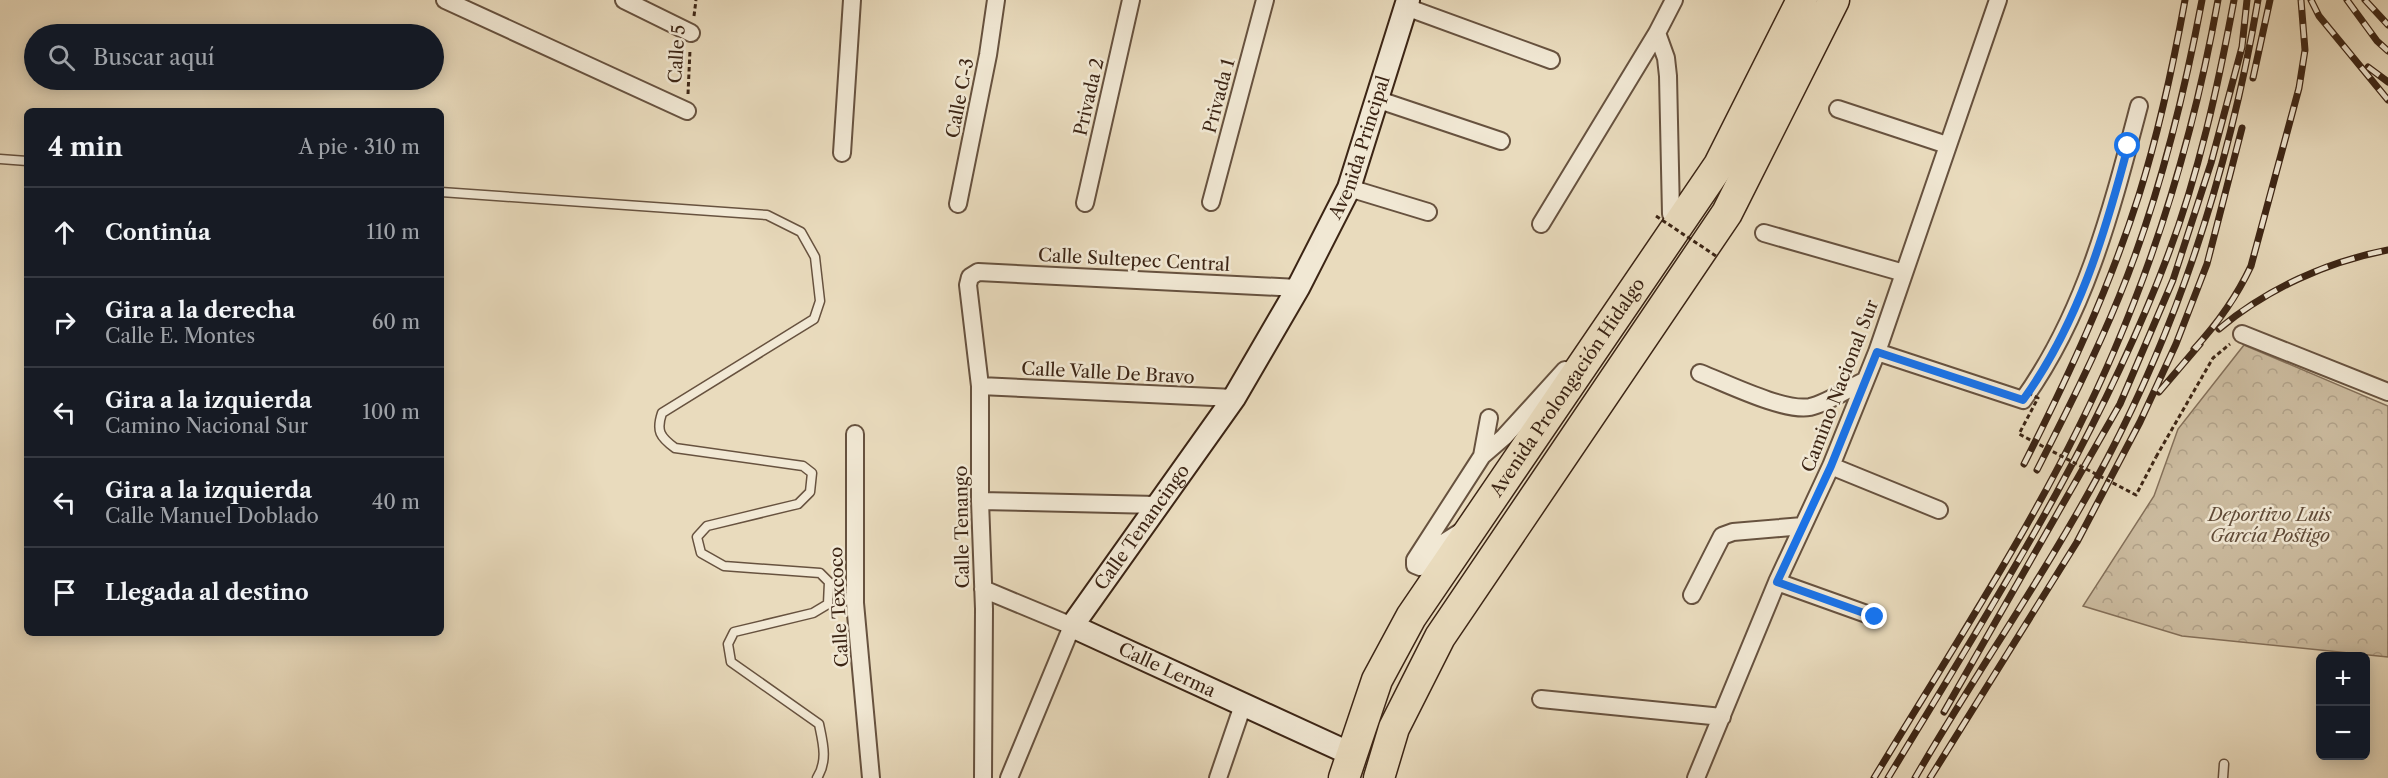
<!DOCTYPE html>
<html lang="es">
<meta charset="utf-8">
<style>
:root{--surface:#171b24;--page:#242831;--text:#f1f3f6;--muted:#9ea1a6;--line:#363941}
body{margin:0;font-family:"Libre Caslon Text",serif;background:var(--page);color:var(--text)}
.controls{position:absolute;right:18px;bottom:18px;display:grid;overflow:hidden;border-radius:9px;box-shadow:0 3px 15px #0003}
.controls button{width:54px;height:54px;display:grid;place-items:center;padding:0;border:0;border-bottom:2px solid var(--line);background:var(--surface);color:var(--text);font:30px sans-serif}
.stop{position:absolute;width:18px;height:18px;margin:-14px;border:4px solid #1a73e8;border-radius:50%;background:#fff}
.stop.end{background:#1a73e8;border-color:#fff;box-shadow:0 2px 6px #0008}
.list{margin:0;padding:0;list-style:none}
h2{display:flex;justify-content:space-between;align-items:center;height:78px;margin:0;padding:0 24px;font-size:26px}
h2 small{font-size:20px;font-weight:400;color:var(--muted)}
.list li{display:grid;grid-template-columns:39px 1fr auto;gap:18px;align-items:center;box-sizing:border-box;height:90px;padding:0 24px;border-top:2px solid var(--line)}
.list b{display:block;font-size:22px;white-space:nowrap}
.list p{margin:0;font-size:20px;white-space:nowrap;color:var(--muted)}
.list em{font-size:20px;font-style:normal;color:var(--muted)}
.icon{flex:none;width:33px;height:33px;fill:none;stroke:currentColor;stroke-width:2;stroke-linecap:round;stroke-linejoin:round}
.map{position:relative;flex:none;width:2388px;height:778px;overflow:hidden}
.search{position:absolute;background:var(--surface);box-shadow:0 3px 15px #0003;left:24px;top:24px;width:420px;height:66px;display:flex;align-items:center;gap:15px;box-sizing:border-box;padding:0 21px;border-radius:33px;color:var(--muted);font-size:22px}
.panel{position:absolute;background:var(--surface);box-shadow:0 3px 15px #0003;left:24px;top:108px;width:420px;height:528px;border-radius:9px}
.map>svg:first-child{display:block}
.park{fill:url(#park-crowns);stroke:#84705a;stroke-width:1.5}
.lines{fill:none;stroke-linecap:round;stroke-linejoin:round}
.lane-casing{stroke:#67523f;stroke-width:11}
.street-casing{stroke:#67523f;stroke-width:20}
.secondary-casing{stroke:#3c2515;stroke-width:26}
.highway-casing{stroke:#3c2515;stroke-width:33}
.path{stroke:#3c2515;stroke-width:3;stroke-dasharray:4.5 3;stroke-linecap:butt}
.lane{stroke:#f1e8d4;stroke-width:8}
.street{stroke:#f1e8d4;stroke-width:16}
.secondary{stroke:#f1e8d4;stroke-width:22}
.highway{stroke:#e9dbbd;stroke-width:30}
.rail-casing{stroke:#3c2515;stroke-width:7}
.rail{stroke:#f1e8d4;stroke-width:4.5;stroke-dasharray:14;stroke-linecap:butt}
.path-bridge{stroke:#3c2515;stroke-width:3;stroke-dasharray:4.5 3;stroke-linecap:butt}
.route{stroke:#1a73e8;stroke-width:8}
.labels{text-anchor:middle;stroke-width:5;stroke-linejoin:round;paint-order:stroke}
.street-label{font-size:18px;fill:#3c2515;stroke:#f1e8d4}
.park-label{font-size:18px;font-style:italic;fill:#604b38;stroke:#f1e8d4}
</style>
<div class="map">
<svg width="2388" height="778" viewBox="0 0 2388 778">
<defs>
<pattern id="park-crowns" width="20" height="18" patternUnits="userSpaceOnUse" patternTransform="scale(1.5)"><rect width="20" height="18" fill="#ccbca0"/><path d="M2 6a3 3 0 1 1 6 0M12 15a3 3 0 1 1 6 0" fill="none" stroke="#b0a189"/></pattern>
</defs>
<rect width="100%" height="100%" fill="#e9dbbd"/>
<filter id="stains"><feTurbulence type="fractalNoise" baseFrequency=".00333" numOctaves="4"/><feColorMatrix values="0 0 0 0 .2 0 0 0 0 .09 0 0 0 0 .02 0 0 0 .5 -.17"/></filter>
<radialGradient id="worn" r=".72"><stop offset=".6" stop-color="#630" stop-opacity="0"/><stop offset="1" stop-color="#630" stop-opacity=".3"/></radialGradient>
<!-- park -->
<path class="park" d="M 2244,345 L 2388,406 L 2388,657 L 2182,636 L 2083,606 L 2154,496 L 2178,429 Z"/>
<g class="lines">
<defs>
<path id="lane" d="M 0,159 L 27,161
M 441,192 L 767,215 L 801,232 L 815,257 L 820,301 L 814,319 L 662,413 C 656,431 660,437 675,448 L 803,466 L 812,473 L 810,492 L 798,504 L 707,526 L 697,537 L 701,553 L 724,566 L 820,573 L 829,582 L 828,604 L 813,613 L 734,632 L 728,644 L 731,662 L 819,724 C 823,743 828,761 817,778
M 2223,778 L 2224,764"/>
<path id="street" d="M 445,0 L 687,111
M 624,0 L 691,33
M 1406,7 L 1551,60
M 1657,33 L 1666,58 L 1668,76 L 1671,214
M 1376,99 L 1501,141
M 1838,109 L 1947,145
M 842,153 L 852,0
M 1349,188 L 1428,212
M 1211,202 L 1265,0
M 1085,203 L 1131,0
M 958,204 L 988,55 L 996,0
M 1541,224 L 1657,33 L 1674,0
M 1764,233 L 1904,273
M 2242,334 L 2388,392
M 1877,352 L 2023,400 C 2086,312 2112,208 2139,106
M 1700,373 C 1726,383 1784,412 1810,407 C 1828,403 1847,389 1864,381
M 980,386 L 1234,398
M 855,434 L 855,603 L 871,778
M 1482,456 L 1504,437 L 1565,370
M 1831,466 L 1939,510
M 980,501 L 1157,505
M 1462,531 L 1443,543 L 1420,567 L 1415,565 L 1415,560 L 1482,456 L 1489,418
M 1777,582 L 1875,617
M 983,589 L 1072,626 L 1009,778
M 1692,595 L 1722,536 L 1733,532 L 1803,526
M 1541,699 L 1722,717
M 983,778 L 984,609 L 980,501 L 980,386 L 968,285 L 970,277 L 978,272 L 1298,288
M 1218,778 L 1243,705
M 1696,778 L 1777,582 L 1831,466 L 1877,352 L 1998,0"/>
<g id="secondary">
<path id="s1" d="M 1351,754 L 1072,626 L 1234,398 L 1298,288 L 1349,188 L 1408,0"/>
</g>
<g id="highway">
<path id="s2" d="M 1344,778 L 1377,680 L 1411,617 L 1719,165 L 1802,0"/>
<path d="M 1379,778 L 1394,728 L 1440,637 L 1727,213 L 1834,0"/>
</g>
</defs>
<!-- lane casing -->
<use href="#lane" class="lane-casing"/>
<!-- street casing -->
<use href="#street" class="street-casing"/>
<!-- secondary casing -->
<use href="#secondary" class="secondary-casing"/>
<!-- highway casing -->
<use href="#highway" class="highway-casing"/>
<!-- path -->
<path class="path" d="M 694,16 L 696,0
M 688,94 L 690,50
M 2156,457 L 2213,358 L 2230,344"/>
<!-- lane -->
<use href="#lane" class="lane"/>
<!-- street -->
<use href="#street" class="street"/>
<!-- secondary -->
<use href="#secondary" class="secondary"/>
<!-- highway -->
<use href="#highway" class="highway"/>
<defs>
<path id="rail" d="M 2311,0 L 2319,16 L 2388,100
M 2347,0 L 2377,41 L 2388,51
M 2365,0 L 2388,25
M 2368,67 L 2388,82
M 2253,78 L 2270,0
M 2219,329 C 2267,289 2326,262 2388,250
M 2194,349 C 2218,323 2236,298 2251,266 L 2299,88 L 2305,50 L 2301,0
M 2159,392 L 2200,344
M 2024,464 C 2068,377 2109,289 2139,195 C 2159,131 2173,66 2185,0
M 2037,470 C 2066,413 2095,356 2119,297 C 2158,202 2183,101 2202,0
M 1944,712 L 2120,404 L 2173,280 L 2211,163 L 2242,47 L 2247,0
M 1874,778 C 1958,639 2050,501 2114,351 C 2163,237 2196,123 2218,0
M 1888,778 C 1990,609 2098,441 2168,255 C 2199,173 2218,86 2234,0
M 1915,778 C 1977,671 2049,569 2107,459 C 2182,316 2231,159 2258,0
M 1930,778 L 2077,542 L 2140,422 L 2176,344 L 2207,264 L 2242,128"/>
</defs>
<!-- rail casing -->
<use href="#rail" class="rail-casing"/>
<!-- rail -->
<use href="#rail" class="rail"/>
<!-- path-bridge -->
<path class="path-bridge" d="M 1656,216 L 1716,256
M 2028,393 L 2038,398 L 2019,434 L 2136,495 L 2156,457"/>
</g>
<g class="lines">
<!-- route -->
<path class="route" d="M 1875,617 L 1777,582 L 1831,466 L 1877,352 L 2023,400 C 2078,324 2105,234 2128,146"/>
</g>
<g class="labels">
<!-- street labels -->
<g class="street-label">
<text transform="translate(677 54) rotate(-86)" y="6">Calle 5</text>
<text transform="translate(1219 96) rotate(-75)" y="6">Privada 1</text>
<text transform="translate(1089 97) rotate(-77)" y="6">Privada 2</text>
<text transform="translate(960 98) rotate(-79)" y="6">Calle C-3</text>
<text dy="6" stroke="none"><textPath href="#s1" startOffset="868">Avenida Principal</textPath></text>
<text transform="translate(1134 260) rotate(3)" y="6">Calle Sultepec Central</text>
<text transform="translate(1108 373) rotate(3)" y="6">Calle Valle De Bravo</text>
<text transform="translate(1840 386) rotate(-69)" y="6">Camino Nacional Sur</text>
<text dy="6" stroke="none"><textPath href="#s2" startOffset="453">Avenida Prolongación Hidalgo</textPath></text>
<text transform="translate(962 527) rotate(-91)" y="6">Calle Tenango</text>
<text dy="6" stroke="none"><textPath href="#s1" startOffset="428">Calle Tenancingo</textPath></text>
<text transform="translate(839 607) rotate(-93)" y="6">Calle Texcoco</text>
<text transform="translate(1167 670) rotate(25)" y="6">Calle Lerma</text>
</g>
<!-- park labels -->
<g class="park-label">
<text x="2270" y="521">Deportivo Luis<tspan x="2270" dy="21">García Postigo</tspan></text>
</g>
</g>
<rect width="100%" height="100%" filter="url(#stains)"/>
<rect width="100%" height="100%" fill="url(#worn)"/>
</svg>
<div class="controls">
<button>+</button>
<button>−</button>
</div>
<div class="stop" style="left:2128px;top:146px"></div>
<div class="stop end" style="left:1875px;top:617px"></div>
<div class="search"><svg class="icon" aria-label="search" viewBox="0 0 24 24"><circle cx="10" cy="10" r="6"/><path d="M15 15l6 6"/></svg>Buscar aquí</div>
<section class="panel">
<h2>4 min<small>A pie · 310 m</small></h2>
<ul class="list">
<li><svg class="icon" aria-label="ahead" viewBox="0 0 24 24"><path d="M12 20V5M6 11l6-6 6 6"/></svg><div><b>Continúa</b></div><em>110 m</em></li>
<li><svg class="icon" aria-label="right" viewBox="0 0 24 24"><path d="M7 20v-9h11M14 6l5 5-5 5"/></svg><div><b>Gira a la derecha</b><p>Calle E. Montes</p></div><em>60 m</em></li>
<li><svg class="icon" aria-label="left" viewBox="0 0 24 24"><path d="M17 20v-9H6M10 6l-5 5 5 5"/></svg><div><b>Gira a la izquierda</b><p>Camino Nacional Sur</p></div><em>100 m</em></li>
<li><svg class="icon" aria-label="left" viewBox="0 0 24 24"><path d="M17 20v-9H6M10 6l-5 5 5 5"/></svg><div><b>Gira a la izquierda</b><p>Calle Manuel Doblado</p></div><em>40 m</em></li>
<li><svg class="icon" aria-label="arrive" viewBox="0 0 24 24"><path d="M6 21V4h12l-3 4 3 4H6"/></svg><div><b>Llegada al destino</b></div></li>
</ul>
</section>
</div>
